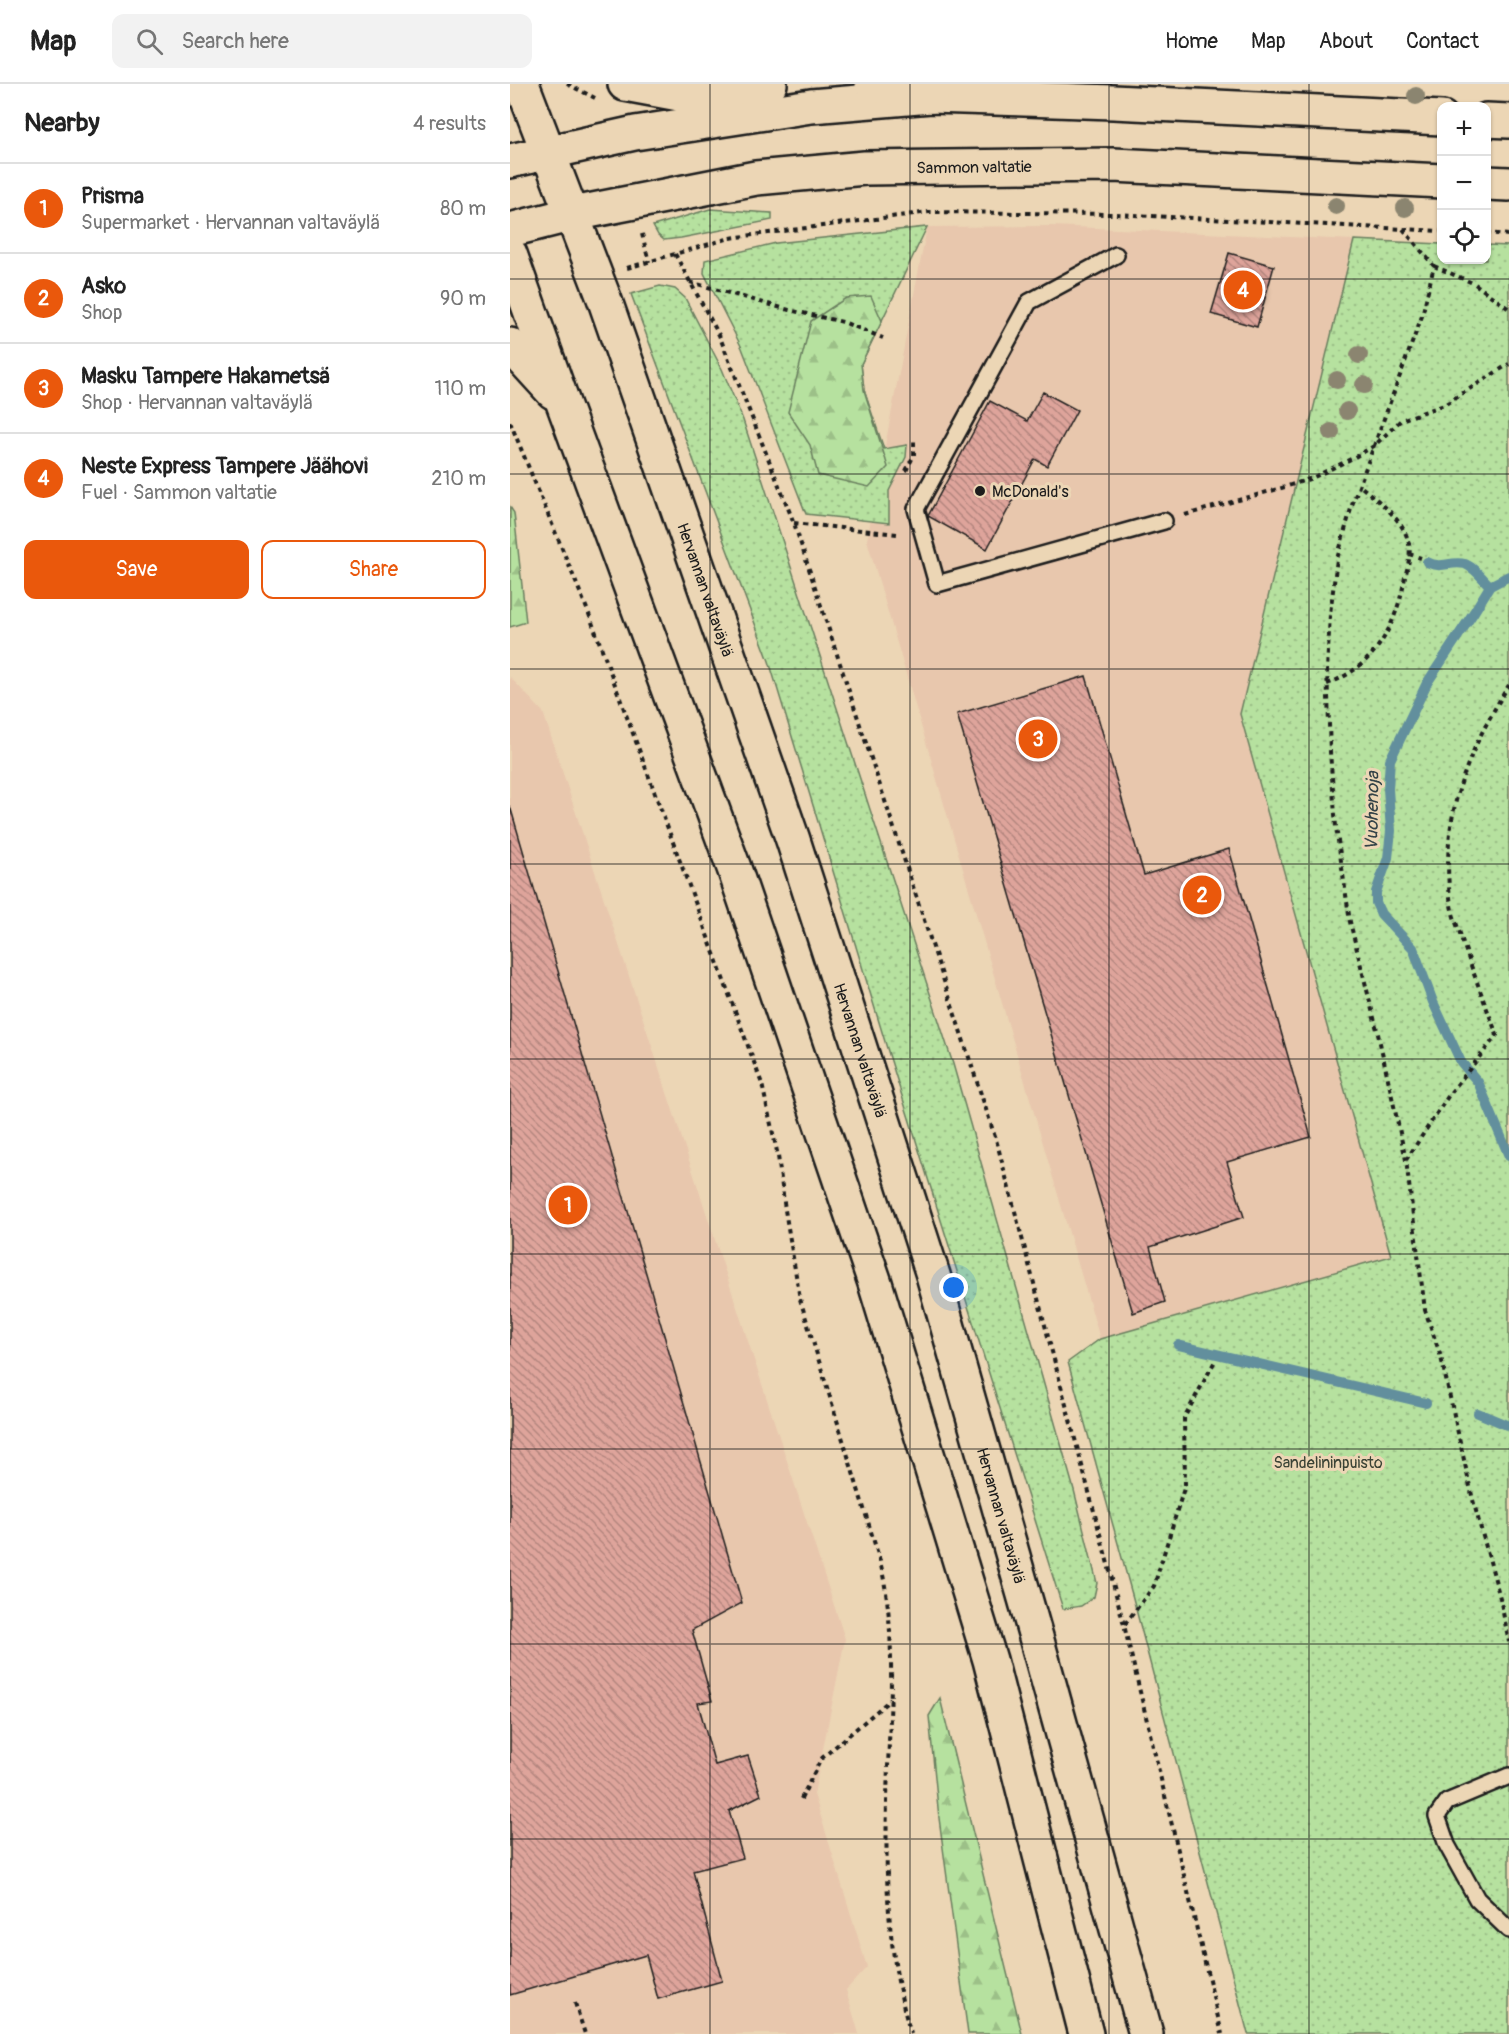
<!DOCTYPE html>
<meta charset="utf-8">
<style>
:root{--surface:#fff;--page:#f2f2f2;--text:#222;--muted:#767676;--line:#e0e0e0;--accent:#ea580c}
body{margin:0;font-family:Pangolin,sans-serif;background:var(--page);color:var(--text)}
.controls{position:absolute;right:18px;top:18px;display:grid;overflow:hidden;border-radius:12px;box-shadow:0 2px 4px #0004}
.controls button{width:54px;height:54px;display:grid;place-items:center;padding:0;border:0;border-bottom:2px solid var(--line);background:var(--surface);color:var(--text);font:30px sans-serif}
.you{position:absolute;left:444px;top:1204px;width:21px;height:21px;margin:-15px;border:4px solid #fff;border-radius:50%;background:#1a73e8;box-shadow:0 0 0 9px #1a73e833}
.badge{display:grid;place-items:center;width:39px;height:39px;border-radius:50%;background:var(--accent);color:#fff;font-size:20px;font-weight:700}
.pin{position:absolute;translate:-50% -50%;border:3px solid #fff;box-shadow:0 2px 6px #0006}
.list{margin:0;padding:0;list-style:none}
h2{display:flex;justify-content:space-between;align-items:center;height:78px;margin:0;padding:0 24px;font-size:26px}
h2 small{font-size:20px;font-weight:400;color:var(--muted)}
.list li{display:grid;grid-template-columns:39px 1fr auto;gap:18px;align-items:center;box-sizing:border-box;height:90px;padding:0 24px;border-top:2px solid var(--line)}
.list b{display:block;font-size:22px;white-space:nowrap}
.list p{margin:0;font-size:20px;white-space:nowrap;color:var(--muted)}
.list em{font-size:20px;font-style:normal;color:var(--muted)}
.actions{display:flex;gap:12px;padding:18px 24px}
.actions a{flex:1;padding:14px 0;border:2px solid var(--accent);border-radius:12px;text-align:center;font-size:21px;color:var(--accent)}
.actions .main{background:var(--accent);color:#fff}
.icon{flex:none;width:33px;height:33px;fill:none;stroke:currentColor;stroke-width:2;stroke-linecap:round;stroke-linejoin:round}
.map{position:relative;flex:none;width:999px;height:1950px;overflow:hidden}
header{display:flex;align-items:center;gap:36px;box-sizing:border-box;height:84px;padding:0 30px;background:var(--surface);border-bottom:2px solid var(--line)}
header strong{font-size:28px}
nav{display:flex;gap:33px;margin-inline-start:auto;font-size:21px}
.search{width:420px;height:54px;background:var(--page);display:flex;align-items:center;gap:15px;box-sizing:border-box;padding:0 21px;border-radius:12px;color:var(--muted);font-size:22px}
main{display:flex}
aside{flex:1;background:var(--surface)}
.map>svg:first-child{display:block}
.built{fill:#e8c7ad}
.green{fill:url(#green-dots);stroke:#697e5e;stroke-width:1.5}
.forest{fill:url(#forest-firs);stroke:#697e5e;stroke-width:1.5}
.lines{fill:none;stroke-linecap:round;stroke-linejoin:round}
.stream{stroke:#628f9d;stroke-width:10}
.building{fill:url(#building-back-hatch);stroke:#1c1c1c;stroke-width:1.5}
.service-casing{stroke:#1c1c1c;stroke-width:20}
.primary-casing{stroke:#1c1c1c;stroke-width:38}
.trunk-casing{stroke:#1c1c1c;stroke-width:38}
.path{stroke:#1c1c1c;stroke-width:4;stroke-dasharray:4.5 4.5;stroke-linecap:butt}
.service{stroke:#ecd6b5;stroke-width:15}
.primary{stroke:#ecd6b5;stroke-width:33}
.trunk{stroke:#ecd6b5;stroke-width:33}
.tree{fill:#8b856f}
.grid{fill:none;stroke:#1c1c1c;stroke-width:1.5;stroke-opacity:0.55}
.poi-dot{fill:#1c1c1c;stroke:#ecd6b5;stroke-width:2}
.labels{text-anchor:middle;stroke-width:6;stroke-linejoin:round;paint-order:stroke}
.street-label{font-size:16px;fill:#1c1c1c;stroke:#ecd6b5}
.poi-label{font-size:16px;fill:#1c1c1c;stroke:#ecd6b5;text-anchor:start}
.park-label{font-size:16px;fill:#3b4336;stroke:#ecd6b5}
.water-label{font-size:18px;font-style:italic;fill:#334247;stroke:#ecd6b5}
</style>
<header>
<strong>Map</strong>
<div class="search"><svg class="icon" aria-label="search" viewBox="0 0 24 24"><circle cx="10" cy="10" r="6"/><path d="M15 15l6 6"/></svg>Search here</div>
<nav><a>Home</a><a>Map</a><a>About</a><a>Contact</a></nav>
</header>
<main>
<aside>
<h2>Nearby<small>4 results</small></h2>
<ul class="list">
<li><span class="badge">1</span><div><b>Prisma</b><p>Supermarket · Hervannan valtaväylä</p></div><em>80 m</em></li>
<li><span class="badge">2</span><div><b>Asko</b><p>Shop</p></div><em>90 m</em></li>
<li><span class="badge">3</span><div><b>Masku Tampere Hakametsä</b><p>Shop · Hervannan valtaväylä</p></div><em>110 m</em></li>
<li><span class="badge">4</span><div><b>Neste Express Tampere Jäähovi</b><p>Fuel · Sammon valtatie</p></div><em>210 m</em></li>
</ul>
<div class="actions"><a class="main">Save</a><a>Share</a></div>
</aside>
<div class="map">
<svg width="999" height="1950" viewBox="0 0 999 1950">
<defs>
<pattern id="green-dots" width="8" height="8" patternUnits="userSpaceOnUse" patternTransform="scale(1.5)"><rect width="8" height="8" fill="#b6e19f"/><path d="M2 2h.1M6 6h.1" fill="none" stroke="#9cc088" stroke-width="1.8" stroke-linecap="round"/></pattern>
<pattern id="forest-firs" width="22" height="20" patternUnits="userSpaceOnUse" patternTransform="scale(1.5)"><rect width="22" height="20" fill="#b6e19f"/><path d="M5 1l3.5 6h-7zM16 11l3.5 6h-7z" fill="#9cc088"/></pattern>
<pattern id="building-back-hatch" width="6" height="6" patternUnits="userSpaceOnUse" patternTransform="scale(1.5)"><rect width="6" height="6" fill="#dea49b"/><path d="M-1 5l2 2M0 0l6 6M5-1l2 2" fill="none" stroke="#b3857e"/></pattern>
</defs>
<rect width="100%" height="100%" fill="#ecd6b5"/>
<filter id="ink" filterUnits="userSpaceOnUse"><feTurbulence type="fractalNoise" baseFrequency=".0167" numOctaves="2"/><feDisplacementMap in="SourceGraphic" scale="12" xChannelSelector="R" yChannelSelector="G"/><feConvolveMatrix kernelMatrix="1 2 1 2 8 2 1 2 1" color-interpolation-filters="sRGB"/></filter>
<g filter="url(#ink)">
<!-- built -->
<path class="built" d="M 543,142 L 844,156 L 730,631 L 881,1172 L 590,1255 L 357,456 L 417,143 Z
M 0,593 L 33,628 L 335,1555 L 304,1710 L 357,1883 L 336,1906 L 349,1950 L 0,1950 Z"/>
<!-- green -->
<path class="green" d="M 200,125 L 262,129 L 262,136 L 171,154 L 154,156 L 148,151 L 143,142 Z
M 417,143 L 351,280 L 354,306 L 374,365 L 397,361 L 396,373 L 379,407 L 379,439 L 296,430 L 232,264 L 194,189 L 195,176 L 266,159 Z
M 844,156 L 931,160 L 932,176 L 976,176 L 977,161 L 999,162 L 999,1950 L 738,1950 L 623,1514 L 558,1278 L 590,1255 L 881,1172 L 730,630 Z
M 150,202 L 165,205 L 175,214 L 212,285 L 233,336 L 443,980 L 564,1406 L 587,1499 L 584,1513 L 571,1522 L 553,1525 L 376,961 L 259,577 L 121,210 Z"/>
<!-- forest -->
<path class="forest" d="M 361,212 L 372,237 L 351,280 L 354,306 L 378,383 L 359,403 L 308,391 L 300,361 L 278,328 L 301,237 L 336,214 Z
M 0,423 L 4,429 L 16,538 L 0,543 Z
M 430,1614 L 512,1950 L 458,1950 L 429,1734 L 419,1632 Z"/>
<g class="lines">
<!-- stream -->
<path class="stream" d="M 917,478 C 933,486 940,476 955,480 C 964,483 974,496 980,502
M 999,492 L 980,502 L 964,528 L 917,599 L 880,676 L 878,705 L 881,747 L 878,774 L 866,808 L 866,819 L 871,830 L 903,864 L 923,918 L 951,978 L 968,998 L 999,1072
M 668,1261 L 916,1319
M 968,1329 L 999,1342"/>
</g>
<!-- building -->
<path class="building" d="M 719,169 L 764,182 L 747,243 L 701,230 Z
M 533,308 L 567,326 L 537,382 L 525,375 L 477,465 L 418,432 L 480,317 L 517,337 Z
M 576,592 L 634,791 L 719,765 L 801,1053 L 717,1078 L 734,1133 L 640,1163 L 655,1218 L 623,1229 L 447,630 Z
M 0,722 L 232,1519 L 182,1546 L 202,1617 L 188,1619 L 205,1681 L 238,1672 L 251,1711 L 219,1727 L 233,1774 L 183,1787 L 212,1897 L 148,1915 L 136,1871 L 0,1911 Z"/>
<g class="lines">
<defs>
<path id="service" d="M 606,171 L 519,218 L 406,425 L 427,500 L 654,437
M 999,1692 L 937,1718 L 927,1732 L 937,1761 L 967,1815 L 999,1846"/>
<g id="primary">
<path d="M 976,36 L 999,37"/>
<path d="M 0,77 L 125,49 L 203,37 L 301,22 L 421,12 L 603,18 L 932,34"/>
<path d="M 976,99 L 999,100"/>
<path id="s1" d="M 0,146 L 63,130 L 246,94 L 355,84 L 603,81 L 932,97"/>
</g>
<g id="trunk">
<path id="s2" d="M 12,0 L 94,214 L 283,756 L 423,1191 L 528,1560 L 636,1950"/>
<path d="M 115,0 L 169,10 L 260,0"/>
<path d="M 362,0 L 421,12"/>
<path d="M 0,170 L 53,319 L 224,784 L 365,1199 L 480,1576 L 576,1950"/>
<path d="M 0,261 L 43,308"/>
</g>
</defs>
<!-- service casing -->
<use href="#service" class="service-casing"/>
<!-- primary casing -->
<use href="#primary" class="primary-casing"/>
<!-- trunk casing -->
<use href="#trunk" class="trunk-casing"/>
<!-- path -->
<path class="path" d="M 57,0 L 85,14
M 893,145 L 924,182 L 912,232 L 842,421 L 827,475 L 820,530 L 817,585 L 820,668 L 826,743 L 840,838 L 868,950 L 896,1076 L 915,1226 L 931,1273 L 963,1416 L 990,1514 L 999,1558
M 976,149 L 999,151
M 132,150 L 139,178
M 165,170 L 209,251 L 284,439 L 487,1059 L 614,1541 L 712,1950
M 924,182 L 965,200 L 999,225
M 117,184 L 220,154 L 419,128 L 604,130 L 932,147
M 180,198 L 279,226 L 333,238 L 373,254
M 0,338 L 79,530 L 252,1000 L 268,1072 L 275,1126 L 290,1215 L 370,1477 C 389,1557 378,1638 377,1719 C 375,1797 378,1875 401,1950
M 396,387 L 404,371 L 404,356
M 675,431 L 775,403 L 802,394 L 843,374 L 864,362 L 891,336 L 934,321 L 999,280
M 284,439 L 388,450
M 899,470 L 911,474
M 817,600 C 866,582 886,542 895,493 C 898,482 902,468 898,456 C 891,433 867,416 849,401
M 896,1076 L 941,1008 L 987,951 C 975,920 963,888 952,856 C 949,845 943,833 941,821 C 929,736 955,672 999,601
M 615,1540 L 644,1502 L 675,1401 L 674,1334 L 705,1277
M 291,1715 L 311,1675 L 381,1615
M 65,1919 L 75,1950"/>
<!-- service -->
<use href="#service" class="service"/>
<!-- primary -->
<use href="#primary" class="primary"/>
<!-- trunk -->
<use href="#trunk" class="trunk"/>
</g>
<!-- trees -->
<g class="tree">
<circle cx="906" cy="12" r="9"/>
<circle cx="826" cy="122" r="9"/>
<circle cx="895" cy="124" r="9"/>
<circle cx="849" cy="271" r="9"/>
<circle cx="827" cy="296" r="9"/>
<circle cx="854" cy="301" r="9"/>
<circle cx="837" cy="327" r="9"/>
<circle cx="821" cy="348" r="9"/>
</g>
</g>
<!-- grid -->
<path class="grid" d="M 200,0 L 200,1950M 400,0 L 400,1950M 599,0 L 599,1950M 799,0 L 799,1950M 0,195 L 999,195M 0,390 L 999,390M 0,585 L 999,585M 0,780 L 999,780M 0,975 L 999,975M 0,1170 L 999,1170M 0,1365 L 999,1365M 0,1560 L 999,1560M 0,1755 L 999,1755"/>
<!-- markers -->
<circle class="poi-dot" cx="470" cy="407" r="6"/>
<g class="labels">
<!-- street labels -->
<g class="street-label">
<text dy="6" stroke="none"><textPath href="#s1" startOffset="470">Sammon valtatie</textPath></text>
<text dy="6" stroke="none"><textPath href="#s2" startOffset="538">Hervannan valtaväylä</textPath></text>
<text dy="6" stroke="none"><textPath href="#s2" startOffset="1024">Hervannan valtaväylä</textPath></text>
<text dy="6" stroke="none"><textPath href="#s2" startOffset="1510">Hervannan valtaväylä</textPath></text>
</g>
<!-- poi labels -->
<g class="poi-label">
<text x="482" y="413">McDonald's</text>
</g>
<!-- park labels -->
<g class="park-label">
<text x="818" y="1384">Sandelininpuisto</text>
</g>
<!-- water labels -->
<g class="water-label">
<text transform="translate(862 727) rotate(-89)" y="6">Vuohenoja</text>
</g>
</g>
</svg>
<div class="controls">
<button>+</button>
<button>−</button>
<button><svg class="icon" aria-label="locate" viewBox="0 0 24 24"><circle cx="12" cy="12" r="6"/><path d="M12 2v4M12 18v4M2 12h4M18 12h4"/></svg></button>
</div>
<div class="you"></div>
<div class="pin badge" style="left:58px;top:1121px">1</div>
<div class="pin badge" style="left:692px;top:811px">2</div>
<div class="pin badge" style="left:528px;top:655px">3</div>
<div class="pin badge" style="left:733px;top:206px">4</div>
</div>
</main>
